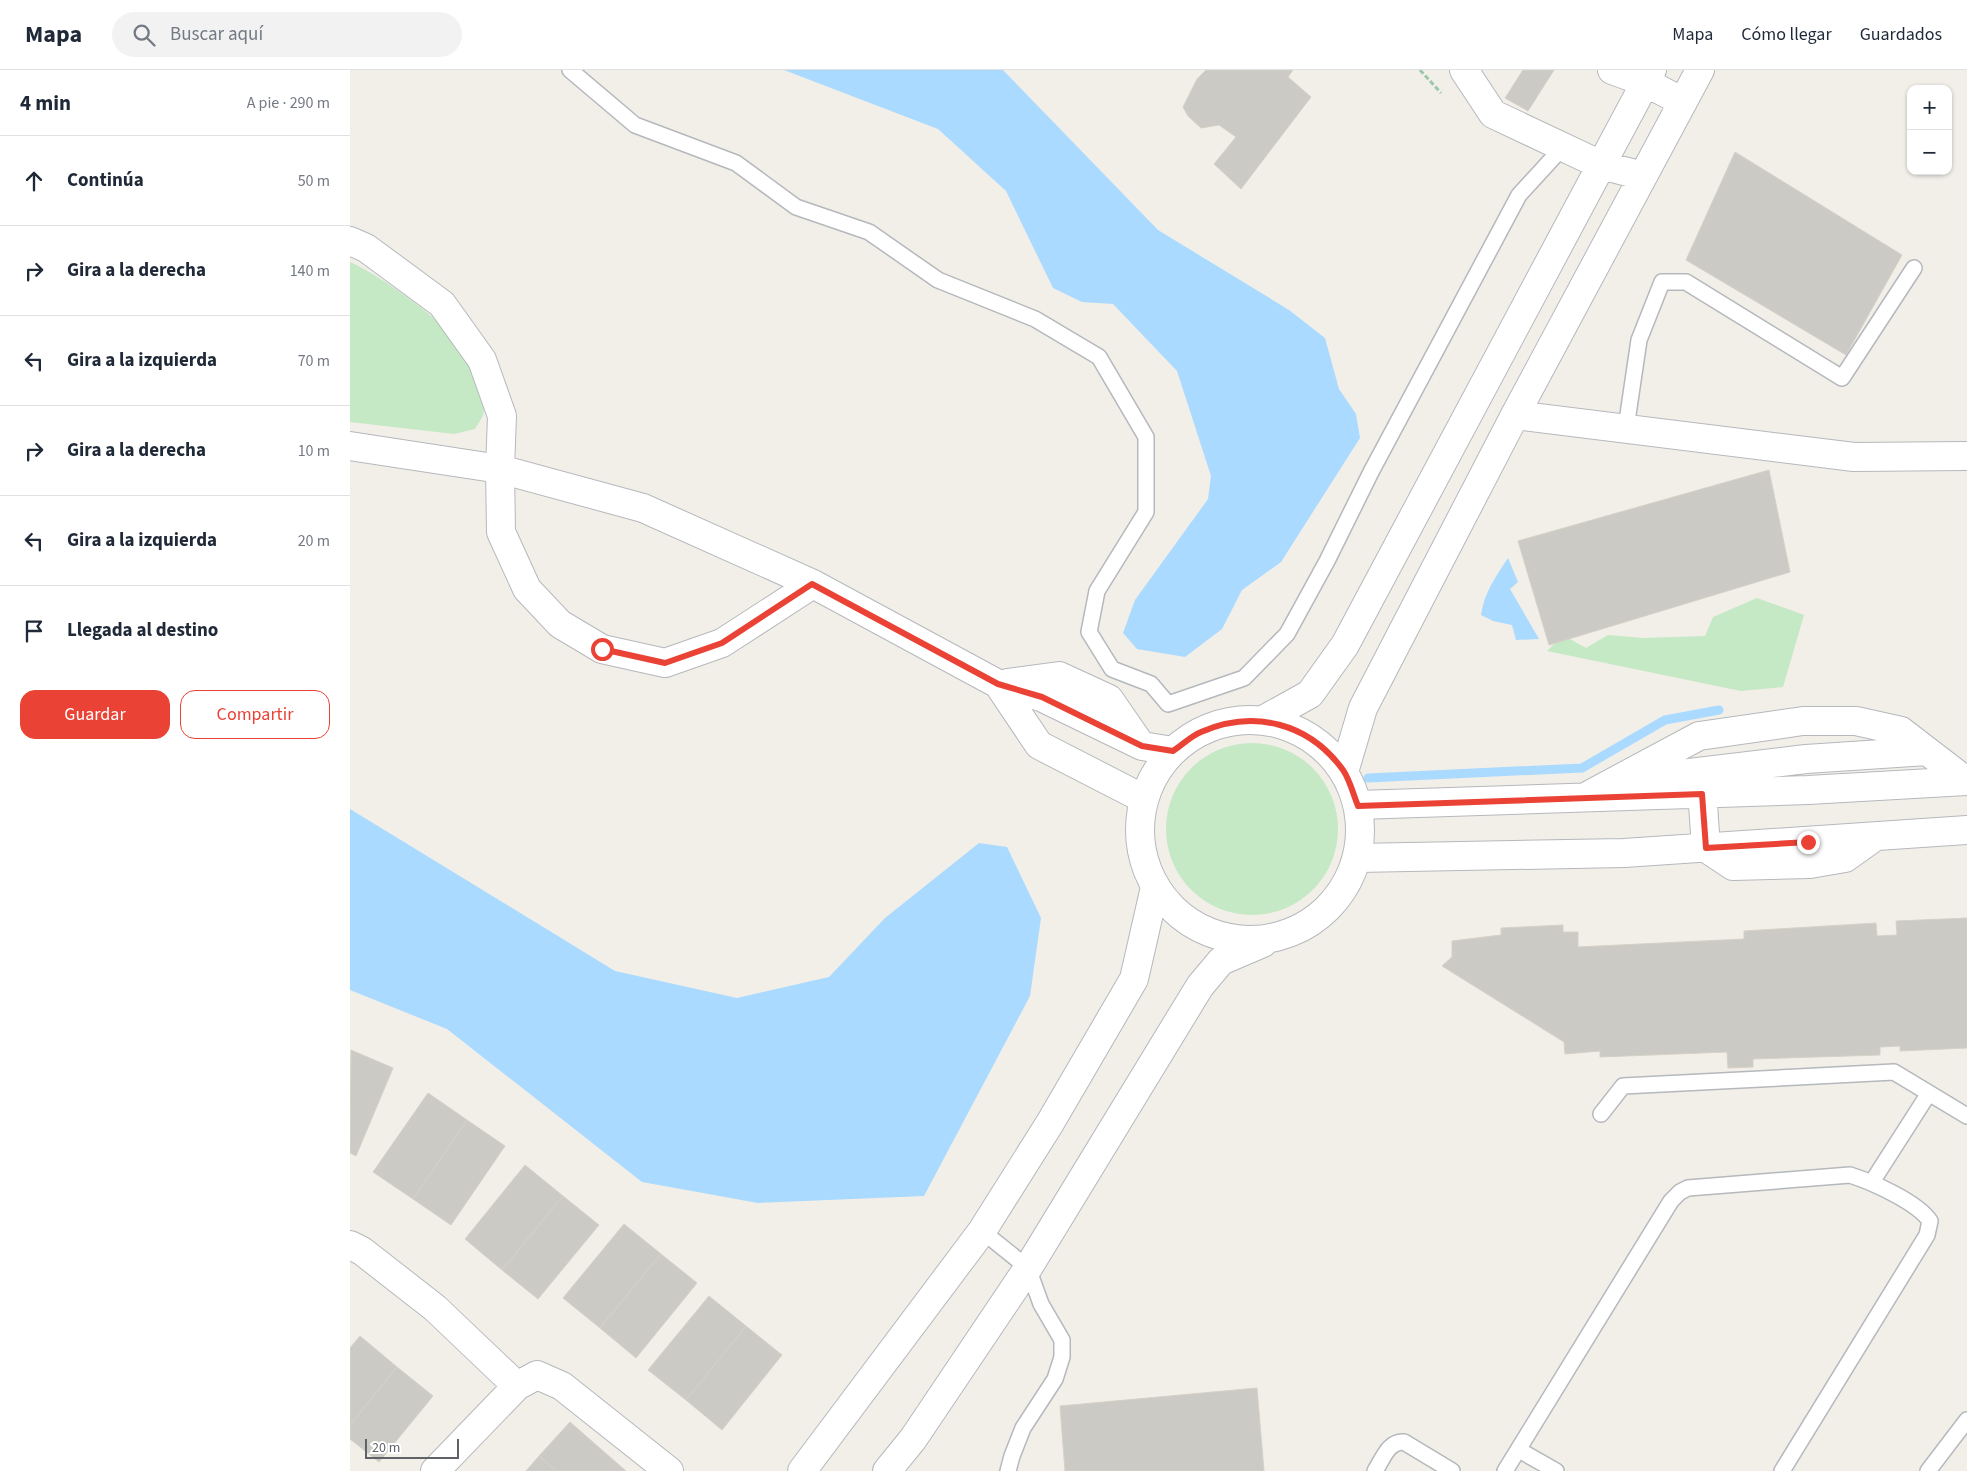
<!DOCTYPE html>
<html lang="es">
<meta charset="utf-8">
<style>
:root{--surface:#fff;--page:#f2f2f3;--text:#1f2937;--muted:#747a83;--line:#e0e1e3;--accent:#ea4335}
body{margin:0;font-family:"Source Sans 3",sans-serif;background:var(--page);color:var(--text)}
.controls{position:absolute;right:15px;top:15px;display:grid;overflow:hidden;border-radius:10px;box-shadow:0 1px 4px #0004}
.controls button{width:45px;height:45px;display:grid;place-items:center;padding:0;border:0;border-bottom:1px solid var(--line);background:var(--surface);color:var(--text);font:25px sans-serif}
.scale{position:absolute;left:15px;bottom:12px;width:94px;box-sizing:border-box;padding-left:5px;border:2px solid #5f6368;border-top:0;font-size:14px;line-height:18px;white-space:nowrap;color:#5f6368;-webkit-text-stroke:4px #fff;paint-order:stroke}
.stop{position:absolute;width:15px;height:15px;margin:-11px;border:4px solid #ea4335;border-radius:50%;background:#fff}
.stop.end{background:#ea4335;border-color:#fff;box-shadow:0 1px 5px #0008}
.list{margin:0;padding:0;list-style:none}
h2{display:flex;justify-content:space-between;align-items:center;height:65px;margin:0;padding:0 20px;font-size:21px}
h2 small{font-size:16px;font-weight:400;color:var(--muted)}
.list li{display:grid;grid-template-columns:32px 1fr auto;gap:15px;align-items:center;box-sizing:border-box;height:90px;padding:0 20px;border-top:1px solid var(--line)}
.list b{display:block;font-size:19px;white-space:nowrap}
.list em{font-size:16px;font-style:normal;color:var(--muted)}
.actions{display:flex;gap:10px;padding:15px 20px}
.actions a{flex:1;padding:11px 0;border:1px solid var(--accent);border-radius:15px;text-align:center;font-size:18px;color:var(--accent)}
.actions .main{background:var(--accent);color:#fff}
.icon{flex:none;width:28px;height:28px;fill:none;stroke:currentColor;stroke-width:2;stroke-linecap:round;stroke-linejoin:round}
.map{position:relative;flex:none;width:1617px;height:1401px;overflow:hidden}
header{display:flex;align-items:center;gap:30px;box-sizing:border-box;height:70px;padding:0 25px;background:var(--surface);border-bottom:1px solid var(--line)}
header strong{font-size:24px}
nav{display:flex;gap:28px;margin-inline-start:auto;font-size:18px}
.search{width:350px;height:45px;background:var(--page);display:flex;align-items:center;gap:12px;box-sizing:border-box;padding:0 18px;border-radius:28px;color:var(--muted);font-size:19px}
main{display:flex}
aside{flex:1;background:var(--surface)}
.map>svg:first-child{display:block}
.green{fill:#c5e8c5}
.water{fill:#aadaff}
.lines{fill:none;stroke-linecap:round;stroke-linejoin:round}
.stream{stroke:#aadaff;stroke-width:9}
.building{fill:#cccac5;stroke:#d6d1c6}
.service-casing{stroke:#b5b8bc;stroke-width:18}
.minor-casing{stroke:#b5b8bc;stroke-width:30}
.tertiary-casing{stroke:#b5b8bc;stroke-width:30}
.path{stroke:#9cc7a9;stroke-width:3;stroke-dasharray:5 2.5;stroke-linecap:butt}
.service{stroke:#fff;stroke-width:15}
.minor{stroke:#fff;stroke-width:28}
.tertiary{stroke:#fff;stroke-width:28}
.route{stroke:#ea4335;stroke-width:6}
</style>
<header>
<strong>Mapa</strong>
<div class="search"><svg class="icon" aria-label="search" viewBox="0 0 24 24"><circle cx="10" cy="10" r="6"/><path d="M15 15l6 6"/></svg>Buscar aquí</div>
<nav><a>Mapa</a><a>Cómo llegar</a><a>Guardados</a></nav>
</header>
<main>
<aside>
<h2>4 min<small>A pie · 290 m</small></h2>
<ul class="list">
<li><svg class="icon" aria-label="ahead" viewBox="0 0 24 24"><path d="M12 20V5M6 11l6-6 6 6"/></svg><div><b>Continúa</b></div><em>50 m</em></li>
<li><svg class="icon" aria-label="right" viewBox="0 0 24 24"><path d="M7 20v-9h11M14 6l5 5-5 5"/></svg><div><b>Gira a la derecha</b></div><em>140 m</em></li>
<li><svg class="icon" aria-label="left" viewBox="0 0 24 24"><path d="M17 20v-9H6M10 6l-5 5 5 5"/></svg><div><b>Gira a la izquierda</b></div><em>70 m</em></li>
<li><svg class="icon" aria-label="right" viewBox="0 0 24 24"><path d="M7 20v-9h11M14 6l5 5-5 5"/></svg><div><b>Gira a la derecha</b></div><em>10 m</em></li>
<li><svg class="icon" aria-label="left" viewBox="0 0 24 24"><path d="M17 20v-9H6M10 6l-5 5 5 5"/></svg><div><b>Gira a la izquierda</b></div><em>20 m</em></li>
<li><svg class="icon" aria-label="arrive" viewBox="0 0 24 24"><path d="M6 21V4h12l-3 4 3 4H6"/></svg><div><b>Llegada al destino</b></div></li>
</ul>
<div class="actions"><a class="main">Guardar</a><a>Compartir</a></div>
</aside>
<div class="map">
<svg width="1617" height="1401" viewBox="0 0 1617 1401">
<rect width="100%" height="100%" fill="#f1efe8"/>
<!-- green -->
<path class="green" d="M 0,192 C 27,204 75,238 95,259 C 109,273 139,325 133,345 C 131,350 127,355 125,359 L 104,364 L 0,352 Z
M 1407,528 L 1454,545 L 1433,617 L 1391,621 L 1197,581 L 1213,565 L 1236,578 L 1258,565 L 1293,568 L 1355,566 L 1363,547 Z
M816 759a86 86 0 1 1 172 0a86 86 0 1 1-172 0Z"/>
<!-- water -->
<path class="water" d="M 434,0 L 653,0 L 808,160 L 939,240 L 975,268 L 989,319 L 1006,344 L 1010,368 L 931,492 L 892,520 L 872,559 L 835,587 L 787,579 L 773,563 L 785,530 L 858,429 L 861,406 L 827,301 L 763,234 L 732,232 L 703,218 L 656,121 L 588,59 Z
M 1158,488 L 1168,512 L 1160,519 L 1189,569 L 1166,570 L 1162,555 L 1143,551 L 1131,545 C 1134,523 1146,506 1158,488 Z
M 0,739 L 265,901 L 387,928 L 479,907 L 535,848 L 629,773 L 657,777 L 691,848 L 680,926 L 574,1126 L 408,1133 L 292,1112 L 97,959 L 0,920 Z"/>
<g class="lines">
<!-- stream -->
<path class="stream" d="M 1018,708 L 1232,698 L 1315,650 L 1369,640"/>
</g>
<!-- building -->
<path class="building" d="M 856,0 L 943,0 L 938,7 L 961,27 L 891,119 L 864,94 L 886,67 L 869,55 L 851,58 L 838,46 L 833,37 L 847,9 Z
M 1173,0 L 1204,0 L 1178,41 L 1155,28 Z
M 1385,82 L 1552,185 L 1496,285 L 1336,190 Z
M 1419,400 L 1440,502 L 1199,575 L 1168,471 Z
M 1617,848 L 1617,978 L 1550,981 L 1550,976 L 1530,977 L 1530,985 L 1403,989 L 1403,997 L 1378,998 L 1377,982 L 1250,987 L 1250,981 L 1215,984 L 1214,972 L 1092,896 L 1102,887 L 1102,871 L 1151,865 L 1151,858 L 1213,855 L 1213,862 L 1228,862 L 1228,877 L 1394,869 L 1394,861 L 1526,853 L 1527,866 L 1547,865 L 1546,851 Z
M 1,980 L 43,998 L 6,1086 L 0,1083 Z
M 78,1023 L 117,1050 L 63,1129 L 23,1102 Z
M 117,1050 L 155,1076 L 101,1155 L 63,1129 Z
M 175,1095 L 213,1126 L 152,1200 L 115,1169 Z
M 213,1126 L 249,1155 L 188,1229 L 152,1200 Z
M 274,1154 L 311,1184 L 250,1258 L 213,1228 Z
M 311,1184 L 347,1213 L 286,1288 L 250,1258 Z
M 359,1226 L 396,1256 L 336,1330 L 298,1300 Z
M 396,1256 L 432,1285 L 372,1360 L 336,1330 Z
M 10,1266 L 47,1297 L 0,1355 L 0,1278 Z
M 47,1297 L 83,1326 L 29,1392 L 0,1369 L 0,1355 Z
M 907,1318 L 914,1401 L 715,1401 L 710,1336 Z
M 220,1352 L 276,1401 L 206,1401 L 189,1386 Z
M 189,1386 L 206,1401 L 176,1401 Z"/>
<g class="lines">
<defs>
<path id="service" d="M 220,0 L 285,55 L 386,93 L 446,137 L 519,162 L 588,210 L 685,249 L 749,287 L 796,367 L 796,442 L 747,521 L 739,562 L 762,599 L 801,614 L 818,634 L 894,608 L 937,564 L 977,491 L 1021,402 L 1169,125 L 1213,77
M 1276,358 L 1289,270 L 1312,212 L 1336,212 L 1492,308 L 1564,198
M 1251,1044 L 1273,1016 L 1544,1002 L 1617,1046
M 1522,1112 L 1579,1023
M 632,1161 L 678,1198 L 691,1234 L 712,1270 L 712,1287 L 705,1309 L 673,1358 L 662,1386 L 658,1401
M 1169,1380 L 1206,1401
M 1025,1401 C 1033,1389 1038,1371 1054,1372 L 1102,1401
M 1155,1401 L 1321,1131 L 1330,1122 L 1338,1118 L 1500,1105 C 1522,1112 1567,1132 1580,1151 L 1577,1165 L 1432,1401
M 1578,1401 L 1617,1350"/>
<path id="minor" d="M 1114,0 L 1143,44 L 1251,95 L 1293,106
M 1262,0 L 1295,12 L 1333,32
M 0,171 L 16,178 L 92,234 L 132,290 L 152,346 L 150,399 L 151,462 L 177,519 L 210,554 L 252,579 L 315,593 L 372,573 L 463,514
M 1165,345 L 1504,387 L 1617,386
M 0,376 L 150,399 L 293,438 L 463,514 L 648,614 L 691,627 L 792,676 L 823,681
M 657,613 L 709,606 L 759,629 L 790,674
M 648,614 L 689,675 L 794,729
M 913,650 L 960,624 L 995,575 L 1302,0
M 994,702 L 1013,638 L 1165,345 L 1350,0
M 1351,705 L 1356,778 L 1383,796 L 1460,794 L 1495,788 L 1523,768
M 1280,710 L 1456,689 L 1577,681 L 1616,711
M 1239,725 L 1349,666 L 1453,651 L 1506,651 L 1551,661 L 1577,681
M 1008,735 L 1458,720 L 1617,711
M 1007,788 L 1274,783 L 1617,760
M 0,1175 L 12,1181 L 85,1238 L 167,1316
M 85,1401 L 167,1316 L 187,1305 L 212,1316 L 319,1401"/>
<path id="tertiary" d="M790 760a110 110 0 1 1 220 0a110 110 0 1 1-220 0Z
M 452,1401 L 632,1161 L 700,1053 L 784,909 L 805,817
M 537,1401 L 563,1369 L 678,1198 L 850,916 L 871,891 L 913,873"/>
</defs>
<!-- service casing -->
<use href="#service" class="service-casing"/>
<!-- minor casing -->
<use href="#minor" class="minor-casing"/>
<!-- tertiary casing -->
<use href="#tertiary" class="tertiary-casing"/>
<!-- path -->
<path class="path" d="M 1070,0 L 1091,23"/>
<!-- service -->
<use href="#service" class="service"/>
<!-- minor -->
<use href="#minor" class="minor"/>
<!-- tertiary -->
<use href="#tertiary" class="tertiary"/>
</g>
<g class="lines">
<!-- route -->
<path class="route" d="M 252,579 L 315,593 L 372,573 L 462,514 L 648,614 L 692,627 L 792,676 L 823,681 C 832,675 841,666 851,662 C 904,639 959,653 993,700 C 1000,710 1003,724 1008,736 L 1352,724 L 1356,778 L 1458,772"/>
</g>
</svg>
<div class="controls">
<button>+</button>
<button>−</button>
</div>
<div class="scale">20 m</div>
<div class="stop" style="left:252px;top:579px"></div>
<div class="stop end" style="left:1458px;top:772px"></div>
</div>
</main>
